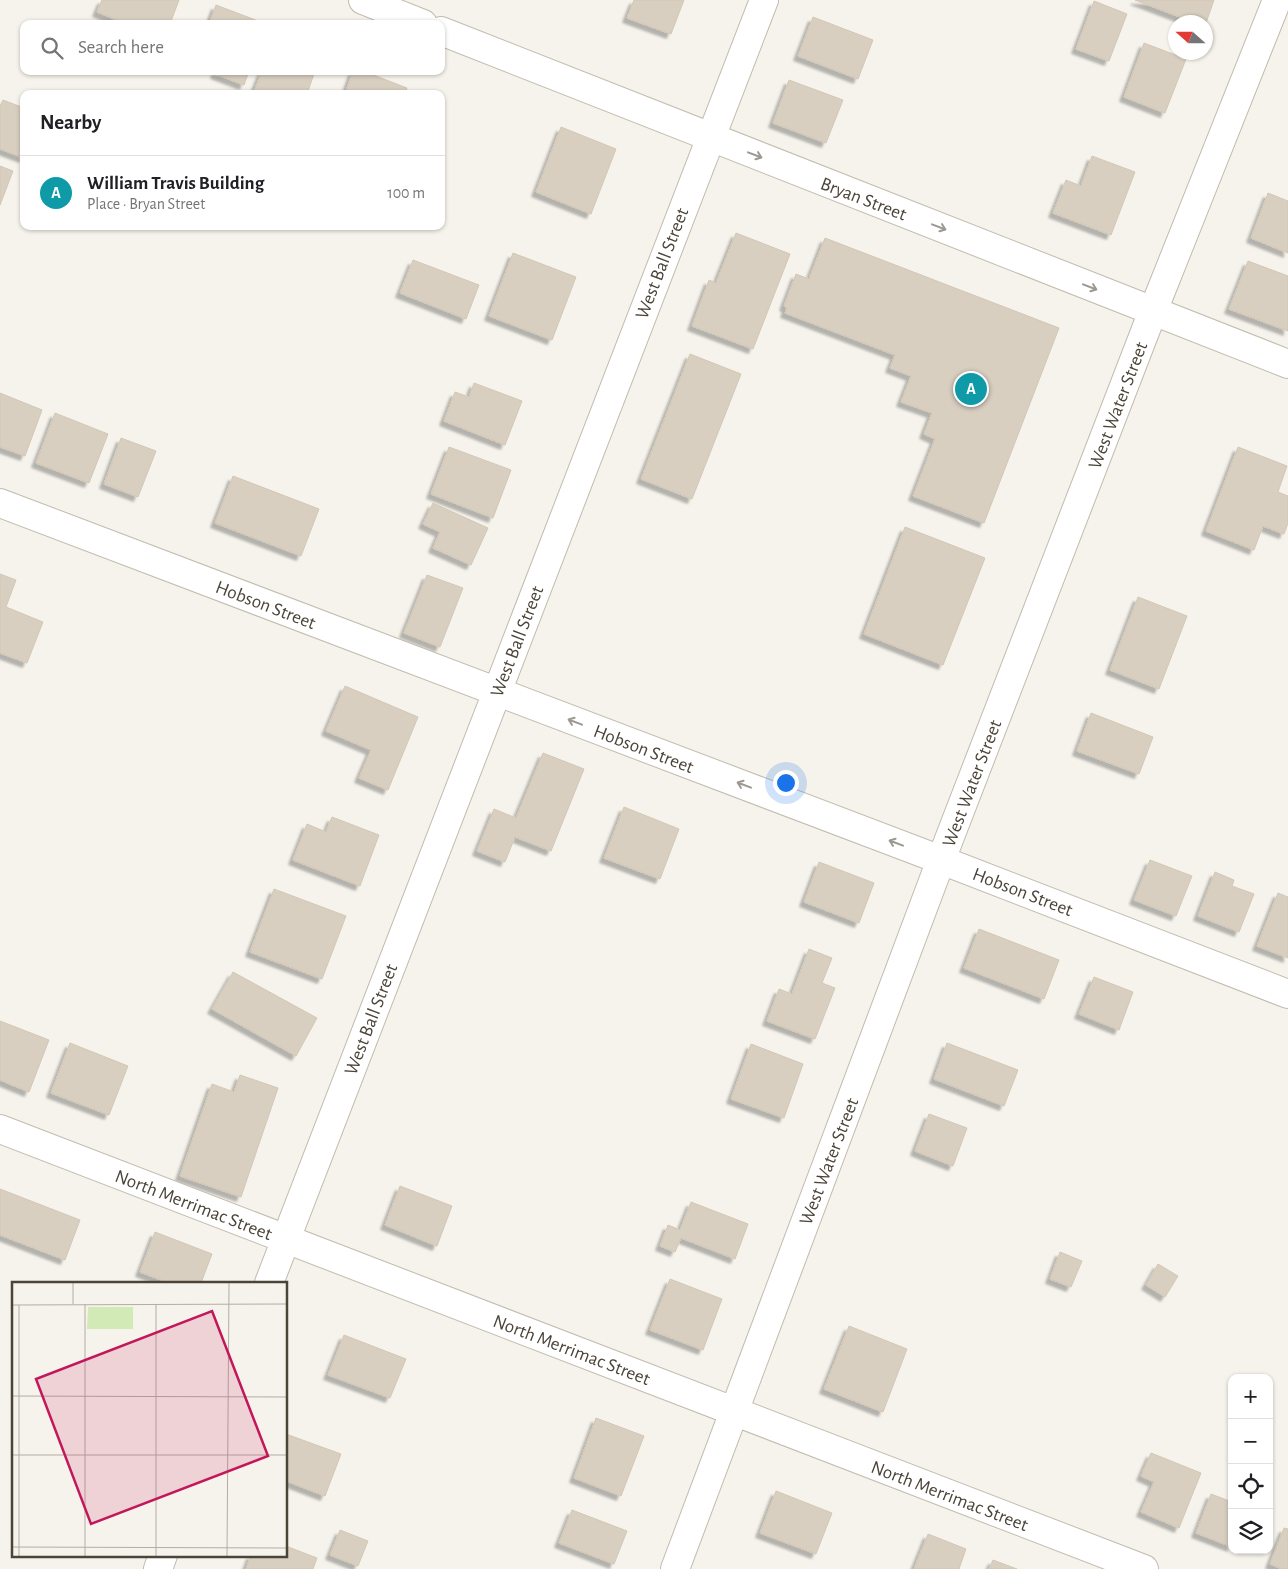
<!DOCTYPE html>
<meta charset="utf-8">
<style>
:root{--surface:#fff;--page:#f2f2f2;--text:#202124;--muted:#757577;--line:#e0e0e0;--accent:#d93025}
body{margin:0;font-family:"Alegreya Sans",sans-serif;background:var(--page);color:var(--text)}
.controls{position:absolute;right:15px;bottom:15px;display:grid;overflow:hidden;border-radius:10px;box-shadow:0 1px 4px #0004}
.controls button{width:45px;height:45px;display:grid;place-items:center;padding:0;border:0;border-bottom:1px solid var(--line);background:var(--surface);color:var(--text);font:25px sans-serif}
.compass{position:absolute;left:1168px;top:15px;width:45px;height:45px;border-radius:50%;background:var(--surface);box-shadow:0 1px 4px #0004;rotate:291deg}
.you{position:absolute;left:785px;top:782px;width:18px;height:18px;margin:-12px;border:4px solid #fff;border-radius:50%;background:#1a73e8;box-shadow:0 0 0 8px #1a73e833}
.badge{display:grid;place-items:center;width:32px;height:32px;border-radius:50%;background:var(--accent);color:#fff;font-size:16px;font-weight:700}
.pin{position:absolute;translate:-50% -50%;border:2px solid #fff;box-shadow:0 1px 5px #0006}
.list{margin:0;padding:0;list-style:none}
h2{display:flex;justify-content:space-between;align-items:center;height:65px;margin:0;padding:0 20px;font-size:21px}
h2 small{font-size:16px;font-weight:400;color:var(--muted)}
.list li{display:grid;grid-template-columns:32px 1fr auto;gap:15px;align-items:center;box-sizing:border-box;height:75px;padding:0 20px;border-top:1px solid var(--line)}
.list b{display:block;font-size:19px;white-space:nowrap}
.list p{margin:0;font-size:16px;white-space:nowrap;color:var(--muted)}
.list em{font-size:16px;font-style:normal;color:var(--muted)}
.icon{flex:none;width:28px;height:28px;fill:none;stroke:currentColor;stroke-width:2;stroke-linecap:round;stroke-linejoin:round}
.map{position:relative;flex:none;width:1288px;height:1569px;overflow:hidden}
.search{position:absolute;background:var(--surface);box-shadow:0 1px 4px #0004;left:20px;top:20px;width:425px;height:55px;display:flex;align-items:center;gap:12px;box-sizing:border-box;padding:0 18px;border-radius:10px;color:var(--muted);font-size:19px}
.panel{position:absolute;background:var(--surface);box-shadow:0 1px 4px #0004;left:20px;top:90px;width:425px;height:140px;border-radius:10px}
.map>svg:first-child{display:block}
.building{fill:#d8cfc1;stroke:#d3c7b4;filter:url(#shadow)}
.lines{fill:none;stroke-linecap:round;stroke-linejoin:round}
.minor-casing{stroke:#c2bbae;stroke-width:30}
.minor{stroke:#fff;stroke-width:28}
.oneway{stroke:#9c9892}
.labels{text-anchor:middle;stroke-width:4;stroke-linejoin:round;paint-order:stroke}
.street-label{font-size:19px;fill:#4b4439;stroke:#fff}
.inset-road{fill:none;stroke:#b2ada4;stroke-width:1}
.view{fill:#c2185b;fill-opacity:0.15;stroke:#c2185b;stroke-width:2.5}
.inset-edge{fill:none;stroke:#4b4439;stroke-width:2.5}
</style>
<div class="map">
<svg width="1288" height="1569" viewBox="0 0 1288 1569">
<defs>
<filter id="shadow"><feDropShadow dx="-4.5" dy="4.5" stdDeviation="1" flood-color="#0004"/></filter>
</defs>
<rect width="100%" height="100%" fill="#f6f3ec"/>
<!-- building -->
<path class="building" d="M 102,0 L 179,0 L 170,24 L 127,24 L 97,12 Z
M 634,0 L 684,0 L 671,34 L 627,18 Z
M 1135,0 L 1214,0 L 1206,23 L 1193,22 Z
M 1094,1 L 1127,14 L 1109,61 L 1076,49 Z
M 216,5 L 266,24 L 209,24 Z
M 813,17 L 873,40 L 858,79 L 798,56 Z
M 1144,43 L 1186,59 L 1165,113 L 1124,97 Z
M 216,71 L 249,71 L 244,85 L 215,74 Z
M 262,71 L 315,71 L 307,94 L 253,94 Z
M 353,71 L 363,71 L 407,88 L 405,94 L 345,94 Z
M 789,80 L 843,100 L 826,143 L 773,123 Z
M 3,100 L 24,108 L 24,158 L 0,149 L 0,106 Z
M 561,127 L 616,149 L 591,214 L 536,192 Z
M 1092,156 L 1135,172 L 1111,235 L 1053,213 L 1066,180 L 1081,186 Z
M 0,166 L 13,171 L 0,205 Z
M 1268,193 L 1288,201 L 1288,253 L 1251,238 Z
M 736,233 L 790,254 L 753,349 L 692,326 L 709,280 L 716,283 Z
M 825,238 L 1059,328 L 984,523 L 913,496 L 935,439 L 924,434 L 932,413 L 901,402 L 911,376 L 890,368 L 895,355 L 785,313 L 787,308 L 784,306 L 796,274 L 809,279 Z
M 513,253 L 576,277 L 552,340 L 489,316 Z
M 413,260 L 479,285 L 466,319 L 400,293 Z
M 1248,261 L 1288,276 L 1288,331 L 1229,309 Z
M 690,354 L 741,374 L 692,499 L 641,479 Z
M 474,383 L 522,401 L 505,445 L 444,421 L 455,392 L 469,397 Z
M 0,393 L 42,410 L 25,456 L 0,447 Z
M 55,413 L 108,434 L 89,483 L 36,463 Z
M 121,438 L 156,451 L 138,497 L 104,484 Z
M 449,447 L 511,470 L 493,518 L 431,494 Z
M 1238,447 L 1287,466 L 1278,492 L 1288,496 L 1288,523 L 1284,534 L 1263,526 L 1254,550 L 1206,531 Z
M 233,476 L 319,509 L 301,556 L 215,523 Z
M 433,503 L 488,528 L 471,565 L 433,548 L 440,532 L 423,524 Z
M 905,527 L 985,558 L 943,665 L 864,634 Z
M 0,574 L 16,580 L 6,607 L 43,622 L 27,663 L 0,653 Z
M 427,575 L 463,588 L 440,647 L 404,633 Z
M 1138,597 L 1187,616 L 1159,689 L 1110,670 Z
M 345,686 L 418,717 L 388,790 L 359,778 L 371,750 L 326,731 Z
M 1091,713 L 1153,737 L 1139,774 L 1077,751 Z
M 543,753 L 584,769 L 551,851 L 515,837 L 505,862 L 477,851 L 494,809 L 516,818 Z
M 624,807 L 679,829 L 660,879 L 604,858 Z
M 332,817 L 379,835 L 360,886 L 293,860 L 307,824 L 326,832 Z
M 1150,860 L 1192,876 L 1176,916 L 1134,900 Z
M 819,862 L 874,883 L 859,923 L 804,902 Z
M 1215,872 L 1234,880 L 1232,886 L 1254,894 L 1239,932 L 1198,916 Z
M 274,889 L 346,916 L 322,979 L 250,952 Z
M 1278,893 L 1288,897 L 1288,958 L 1257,946 Z
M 979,929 L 1059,960 L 1044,999 L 964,968 Z
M 809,949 L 832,958 L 822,983 L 835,988 L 815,1039 L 767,1021 L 779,989 L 792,994 Z
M 233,972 L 317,1018 L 296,1056 L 212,1009 Z
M 1094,977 L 1133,992 L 1119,1030 L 1079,1014 Z
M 0,1021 L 49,1040 L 29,1092 L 0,1080 Z
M 70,1043 L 128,1066 L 109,1115 L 51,1093 Z
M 947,1043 L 1018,1070 L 1004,1106 L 934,1079 Z
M 751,1044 L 803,1064 L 784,1118 L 731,1099 Z
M 240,1075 L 278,1088 L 241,1197 L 180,1176 L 212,1084 L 234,1092 Z
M 929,1114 L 967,1128 L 953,1166 L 915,1151 Z
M 400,1186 L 452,1206 L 437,1246 L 385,1225 Z
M 0,1189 L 80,1220 L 65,1260 L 0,1235 Z
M 691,1202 L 748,1224 L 735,1259 L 681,1238 L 675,1252 L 660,1246 L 668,1225 L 680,1230 Z
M 155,1232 L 212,1254 L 201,1283 L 169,1283 L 140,1272 Z
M 1060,1252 L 1082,1261 L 1071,1287 L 1050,1279 Z
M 1158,1264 L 1178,1276 L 1165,1297 L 1146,1285 Z
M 670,1279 L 722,1299 L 703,1350 L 650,1330 Z
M 849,1326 L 907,1349 L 883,1412 L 824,1389 Z
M 344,1335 L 406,1359 L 390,1398 L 328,1375 Z
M 596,1418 L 644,1436 L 621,1496 L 574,1478 Z
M 286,1434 L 341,1454 L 325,1496 L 286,1481 Z
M 1151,1453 L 1201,1473 L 1179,1528 L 1141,1512 L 1154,1482 L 1141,1476 Z
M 776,1491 L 832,1513 L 816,1554 L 760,1533 Z
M 1211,1494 L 1232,1502 L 1232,1547 L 1196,1533 Z
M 572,1510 L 627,1531 L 614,1564 L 559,1543 Z
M 1284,1528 L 1288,1529 L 1288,1569 L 1282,1569 L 1270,1564 Z
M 340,1530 L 368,1541 L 358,1566 L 330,1555 Z
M 928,1534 L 966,1549 L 959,1569 L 914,1569 Z
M 286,1546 L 317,1558 L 313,1569 L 246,1569 L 251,1555 L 286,1555 Z
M 993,1560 L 1017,1569 L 989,1569 Z"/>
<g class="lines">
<defs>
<path id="minor" d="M 363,0 L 423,24
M 441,31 L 1288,364
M 0,503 L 941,860 L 1288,994
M 0,1129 L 1144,1569
M 269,1283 L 764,0
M 158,1569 L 163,1555
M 675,1569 L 941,860 L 1153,311 L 1277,0"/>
</defs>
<!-- minor casing -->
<use href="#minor" class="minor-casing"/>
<!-- minor -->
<use href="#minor" class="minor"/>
</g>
<!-- one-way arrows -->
<defs><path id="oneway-shaft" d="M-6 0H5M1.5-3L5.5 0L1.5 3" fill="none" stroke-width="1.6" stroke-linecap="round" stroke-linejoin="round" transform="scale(1.25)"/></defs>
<g class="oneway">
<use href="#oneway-shaft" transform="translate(755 155) rotate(21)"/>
<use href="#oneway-shaft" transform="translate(939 227) rotate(21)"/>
<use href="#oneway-shaft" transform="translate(1090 287) rotate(21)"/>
<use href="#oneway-shaft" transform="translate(575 722) rotate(-159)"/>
<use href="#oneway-shaft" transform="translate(744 785) rotate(-159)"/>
<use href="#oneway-shaft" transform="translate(896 843) rotate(-159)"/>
</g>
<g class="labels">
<!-- street labels -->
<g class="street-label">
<text transform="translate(864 198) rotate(21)" y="7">Bryan Street</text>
<text transform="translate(661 263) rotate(-69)" y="7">West Ball Street</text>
<text transform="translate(1117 405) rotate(-69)" y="7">West Water Street</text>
<text transform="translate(266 604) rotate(21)" y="7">Hobson Street</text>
<text transform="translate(516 641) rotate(-69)" y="7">West Ball Street</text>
<text transform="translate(644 748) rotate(21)" y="7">Hobson Street</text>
<text transform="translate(971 783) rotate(-69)" y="7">West Water Street</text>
<text transform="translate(1023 891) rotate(21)" y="7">Hobson Street</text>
<text transform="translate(370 1019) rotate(-69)" y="7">West Ball Street</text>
<text transform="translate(828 1161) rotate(-69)" y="7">West Water Street</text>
<text transform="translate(194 1204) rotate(21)" y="7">North Merrimac Street</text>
<text transform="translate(572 1349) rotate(21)" y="7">North Merrimac Street</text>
<text transform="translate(950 1495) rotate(21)" y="7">North Merrimac Street</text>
</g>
</g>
<!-- overview -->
<g transform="translate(12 1282)">
<rect width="275" height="275" fill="#f6f3ec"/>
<path d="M 76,25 L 121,25 L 121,47 L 75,47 Z" fill="#d2eab5"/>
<path class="inset-road" d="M 61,22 L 61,1M 0,23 L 275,22M 7,23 L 7,274M 144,23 L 144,274M 0,114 L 275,115M 0,173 L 275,173M 0,265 L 275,266M 73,274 L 73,22M 215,274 L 217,1"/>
<path class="view" d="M 200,29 L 256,174 L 79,242 L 24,97 Z"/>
<rect width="275" height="275" class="inset-edge"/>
</g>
</svg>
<div class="controls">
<button>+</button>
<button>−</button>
<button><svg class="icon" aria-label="locate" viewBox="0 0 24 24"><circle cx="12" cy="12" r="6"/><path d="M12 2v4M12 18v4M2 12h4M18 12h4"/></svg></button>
<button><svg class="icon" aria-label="layers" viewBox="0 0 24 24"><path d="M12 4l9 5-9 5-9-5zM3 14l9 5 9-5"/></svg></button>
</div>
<svg class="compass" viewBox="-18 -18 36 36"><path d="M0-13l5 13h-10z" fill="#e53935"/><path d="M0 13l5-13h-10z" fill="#757577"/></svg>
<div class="you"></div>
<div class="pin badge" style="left:971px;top:389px;background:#0f9aa8">A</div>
<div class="search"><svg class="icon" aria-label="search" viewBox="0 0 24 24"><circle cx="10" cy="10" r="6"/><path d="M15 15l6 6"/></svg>Search here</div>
<section class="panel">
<h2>Nearby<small></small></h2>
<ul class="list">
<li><span class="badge" style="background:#0f9aa8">A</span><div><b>William Travis Building</b><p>Place · Bryan Street</p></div><em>100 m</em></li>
</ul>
</section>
</div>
